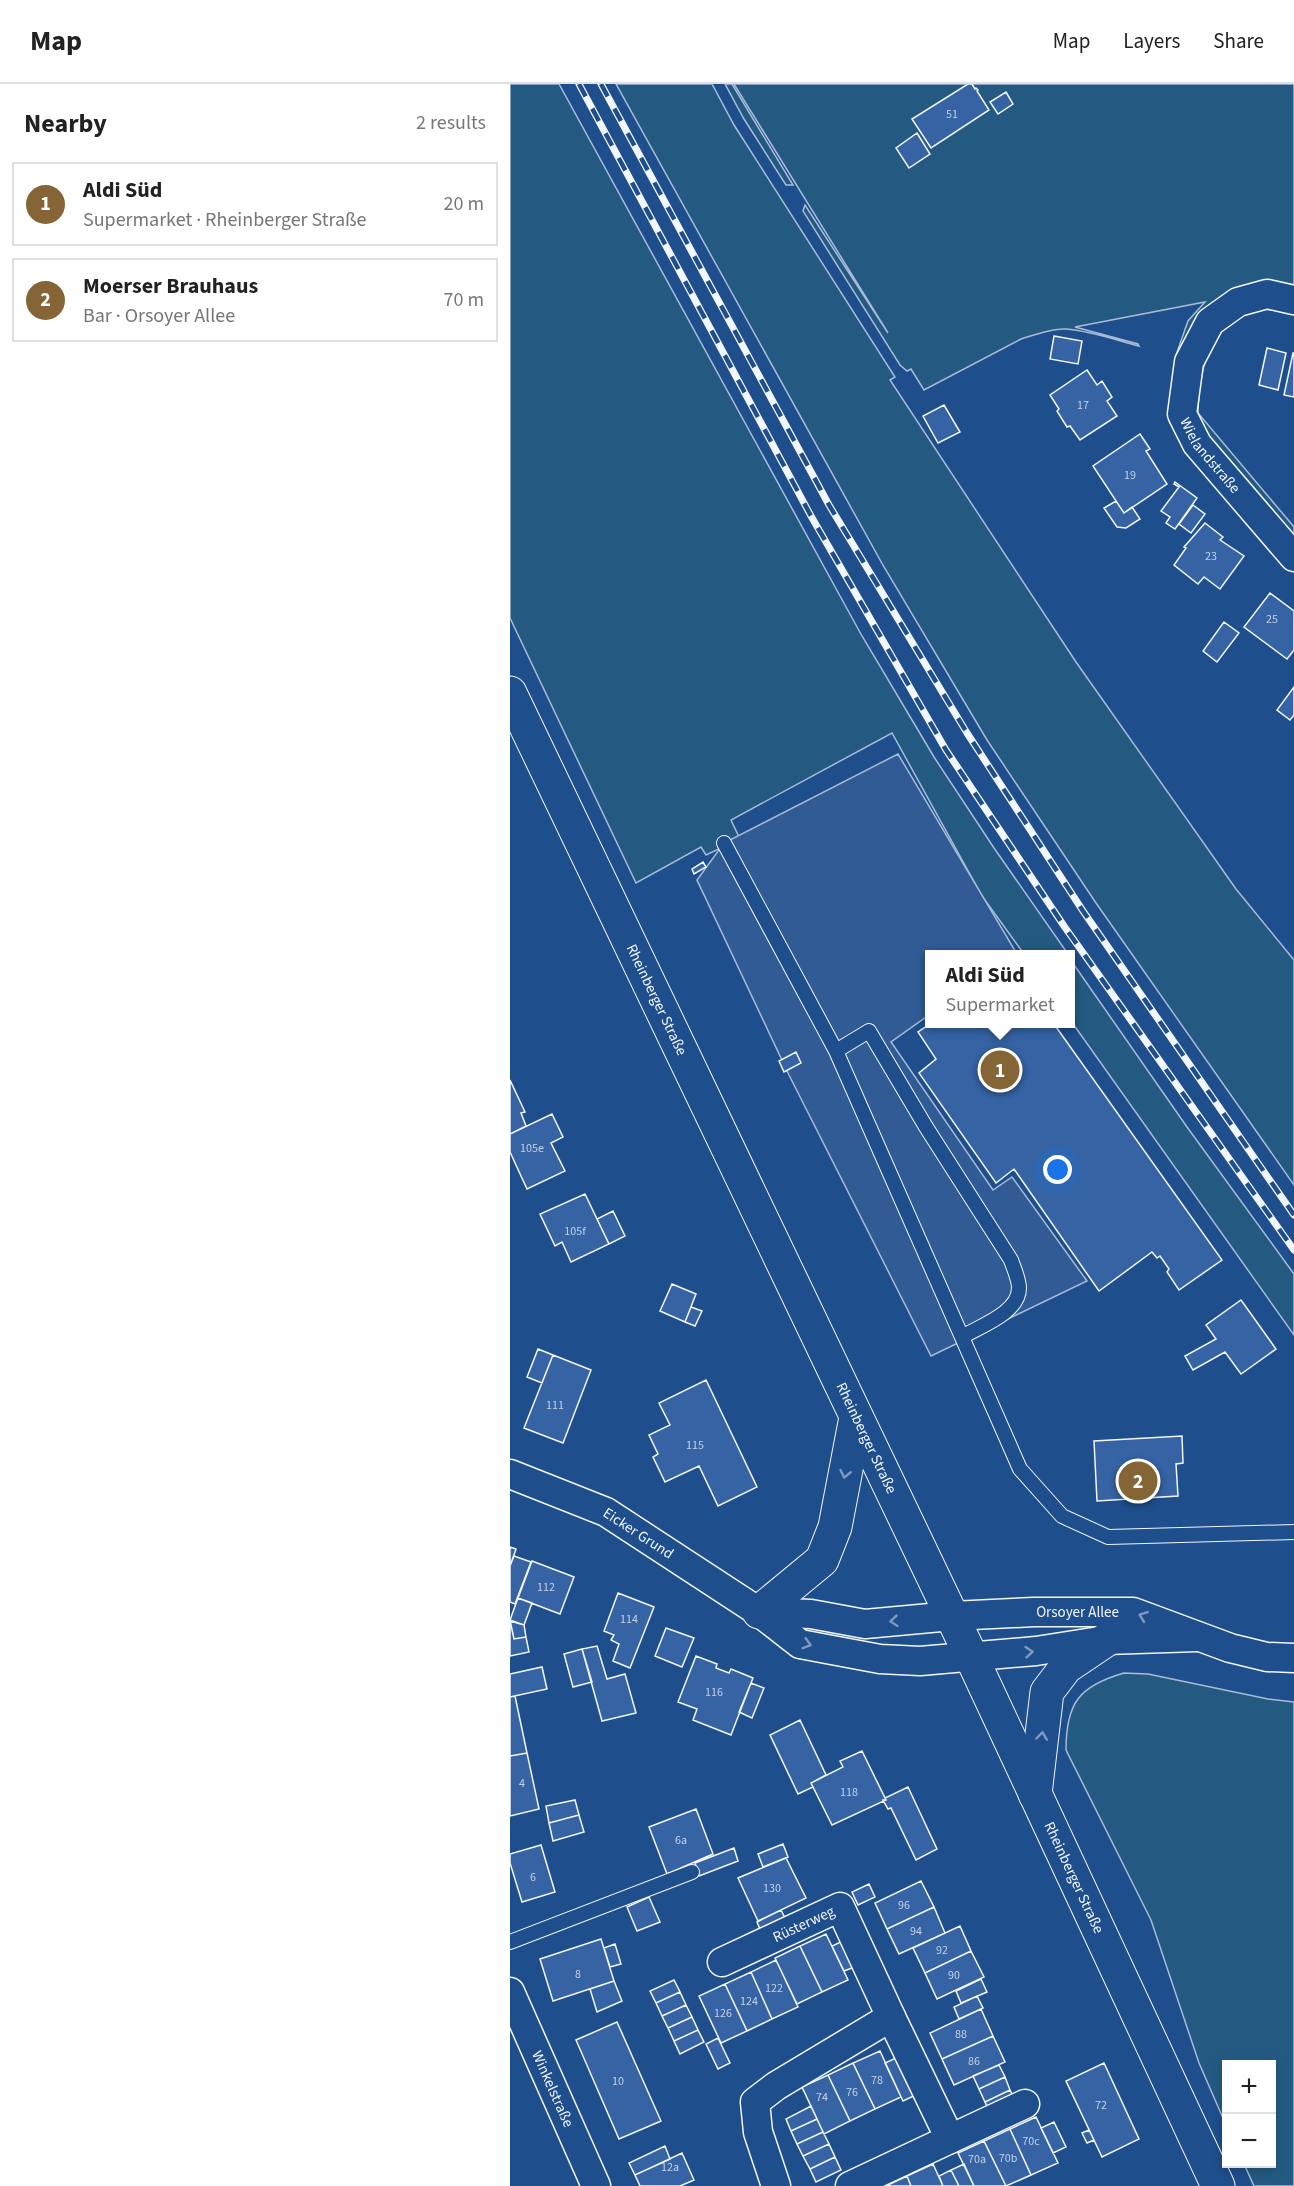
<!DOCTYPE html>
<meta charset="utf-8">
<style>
:root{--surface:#fff;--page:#f2f2f2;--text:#222;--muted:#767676;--line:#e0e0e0;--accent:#856535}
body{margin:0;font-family:"Source Sans 3",sans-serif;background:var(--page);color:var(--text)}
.controls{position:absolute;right:18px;bottom:18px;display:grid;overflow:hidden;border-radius:0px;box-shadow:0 3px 9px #0003}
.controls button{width:54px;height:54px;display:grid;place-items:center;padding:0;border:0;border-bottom:2px solid var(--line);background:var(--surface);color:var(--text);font:30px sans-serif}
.you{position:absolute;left:548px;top:1086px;width:21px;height:21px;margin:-15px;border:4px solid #fff;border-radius:50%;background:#1a73e8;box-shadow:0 0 0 9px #1a73e833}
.badge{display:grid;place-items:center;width:39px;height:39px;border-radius:50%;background:var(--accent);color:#fff;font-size:20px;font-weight:700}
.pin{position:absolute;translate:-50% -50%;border:3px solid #fff;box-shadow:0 2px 6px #0006}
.popup{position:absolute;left:415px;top:866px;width:150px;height:78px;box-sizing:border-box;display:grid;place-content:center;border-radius:0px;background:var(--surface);filter:drop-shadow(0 2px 4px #0005);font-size:20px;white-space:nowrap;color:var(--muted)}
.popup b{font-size:22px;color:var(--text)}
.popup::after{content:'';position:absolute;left:50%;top:100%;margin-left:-12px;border:12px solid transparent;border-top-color:var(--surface)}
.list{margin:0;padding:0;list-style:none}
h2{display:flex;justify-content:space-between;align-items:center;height:78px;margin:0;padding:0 24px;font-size:26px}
h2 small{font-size:20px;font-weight:400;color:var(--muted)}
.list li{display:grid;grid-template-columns:39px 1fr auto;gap:18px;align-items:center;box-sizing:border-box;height:84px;margin:0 12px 12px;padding:0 12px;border:2px solid var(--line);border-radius:0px}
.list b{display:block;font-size:22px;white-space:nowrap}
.list p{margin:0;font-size:20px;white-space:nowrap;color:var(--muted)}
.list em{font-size:20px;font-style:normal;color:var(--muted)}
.map{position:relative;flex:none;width:784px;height:2102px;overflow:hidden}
header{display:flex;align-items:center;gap:36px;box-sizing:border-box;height:84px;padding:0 30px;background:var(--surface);border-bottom:2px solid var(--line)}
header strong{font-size:28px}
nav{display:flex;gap:33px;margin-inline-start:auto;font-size:21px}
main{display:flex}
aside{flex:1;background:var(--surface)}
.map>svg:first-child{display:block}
.green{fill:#245a82;stroke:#a8bbd7;stroke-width:1.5}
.parking{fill:#305b95;stroke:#a8bbd7;stroke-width:1.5}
.building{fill:#3563a3;stroke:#f2f6ff;stroke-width:1.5}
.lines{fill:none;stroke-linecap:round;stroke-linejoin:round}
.service-casing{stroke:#f2f6ff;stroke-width:16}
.minor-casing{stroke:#f2f6ff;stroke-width:31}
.secondary-casing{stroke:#f2f6ff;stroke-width:35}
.service{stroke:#1f4e8c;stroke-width:14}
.minor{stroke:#1f4e8c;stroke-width:28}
.secondary{stroke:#1f4e8c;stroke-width:33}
.rail-casing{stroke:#f2f6ff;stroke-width:7}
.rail{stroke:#1f4e8c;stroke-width:4.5;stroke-dasharray:14;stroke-linecap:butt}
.oneway{stroke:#7e9ac0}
.labels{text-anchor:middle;stroke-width:4.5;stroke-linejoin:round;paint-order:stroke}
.number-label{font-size:12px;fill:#c3d1e8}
.street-label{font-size:15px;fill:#f2f6ff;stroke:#1f4e8c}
</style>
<header>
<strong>Map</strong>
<nav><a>Map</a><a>Layers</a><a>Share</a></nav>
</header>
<main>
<aside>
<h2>Nearby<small>2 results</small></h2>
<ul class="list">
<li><span class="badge">1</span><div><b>Aldi Süd</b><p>Supermarket · Rheinberger Straße</p></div><em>20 m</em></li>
<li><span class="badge">2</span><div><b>Moerser Brauhaus</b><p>Bar · Orsoyer Allee</p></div><em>70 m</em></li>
</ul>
</aside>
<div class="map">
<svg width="784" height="2102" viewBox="0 0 784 2102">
<rect width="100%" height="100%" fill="#1f4e8c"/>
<!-- green -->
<path class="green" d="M 0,0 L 49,0 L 352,552 L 424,673 L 484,764 L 558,870 L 514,870 L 472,812 L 382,649 L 221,736 L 230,755 L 196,771 L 191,763 L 126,799 L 0,534 Z
M 106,0 L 202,0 L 224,41 L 385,293 L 380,296 L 566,578 L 726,805 L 784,876 L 784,1101 L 586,819 L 477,656 L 374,483 Z
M 215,0 L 222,0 L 283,101 L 276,101 L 234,35 Z
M 224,0 L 784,0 L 784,220 L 743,211 L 666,271 L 678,237 L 695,218 L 565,243 L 628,260 L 629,262 C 606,256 581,247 556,245 C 542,244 524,251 511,255 L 414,306 L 401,285 L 397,287 L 390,281 L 293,127 L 295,121 L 378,249 Z
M 760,222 L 784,225 L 784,231 C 774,229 762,225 752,225 C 700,230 689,285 688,329 L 784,443 L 784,456 C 760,429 691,358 685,326 C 681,306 687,281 694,263 C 705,235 732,224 760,222 Z
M 560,875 L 677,1043 L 784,1190 L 784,1251 L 561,937 Z
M 614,1589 L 638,1590 L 758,1615 L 784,1618 L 784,2102 L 744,2102 L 734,2080 L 762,2080 L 762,1980 L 716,1980 L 716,2041 L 689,1979 L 641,1836 L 556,1666 C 556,1619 569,1602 614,1589 Z"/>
<!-- parking -->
<path class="parking" d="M 388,670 L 507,870 L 420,870 L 419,931 L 381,958 L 483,1106 L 502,1093 L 577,1197 L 421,1272 L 279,991 L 187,796 L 214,759 Z"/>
<!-- building -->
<path class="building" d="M 458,0 L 462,0 L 465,5 L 466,4 L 468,6 L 467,7 L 479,26 L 421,64 L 402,35 Z
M 496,8 L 503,20 L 488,30 L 480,18 Z
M 407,49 L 420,70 L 399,84 L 386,64 Z
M 544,252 L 572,257 L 568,280 L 540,275 Z
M 757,264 L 776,269 L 768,306 L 749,301 Z
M 783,269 L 784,269 L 784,313 L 774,311 Z
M 577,286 L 587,301 L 592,297 L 602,313 L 597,317 L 607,332 L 570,356 L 560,342 L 557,343 L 547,327 L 549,325 L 540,311 Z
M 434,321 L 450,348 L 428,359 L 413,332 Z
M 630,350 L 640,365 L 636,367 L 657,400 L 614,429 L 583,382 Z
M 665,398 L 687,414 L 665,445 L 656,439 L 660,433 L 651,427 L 669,403 L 664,400 Z
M 606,417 L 614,429 L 622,423 L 630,435 L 616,444 L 607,443 L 594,424 Z
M 683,421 L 695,430 L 681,449 L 669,440 Z
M 695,439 L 713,453 L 710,456 L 734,472 L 710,505 L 694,493 L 688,500 L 664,481 L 676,464 L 674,463 Z
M 760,509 L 784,527 L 784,566 L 777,575 L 734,543 Z
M 714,538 L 729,549 L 707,578 L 693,567 Z
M 784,603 L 784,631 L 780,636 L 767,626 Z
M 193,778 L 196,783 L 184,790 L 182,785 Z
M 420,940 L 544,940 L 712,1176 L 669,1206 L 657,1188 L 659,1185 L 650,1172 L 647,1174 L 642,1168 L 589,1207 L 504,1085 L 486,1099 L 409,989 L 426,975 L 408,948 Z
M 286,968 L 291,979 L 274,988 L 269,977 Z
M 0,996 L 15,1028 L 11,1029 L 16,1042 L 0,1050 Z
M 42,1030 L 53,1053 L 41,1059 L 55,1087 L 17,1105 L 0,1068 L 0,1050 Z
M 75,1110 L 99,1160 L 61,1178 L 52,1158 L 45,1162 L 30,1130 Z
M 103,1127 L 115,1152 L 99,1160 L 87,1135 Z
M 162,1200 L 186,1210 L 175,1238 L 150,1227 Z
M 731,1216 L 766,1265 L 731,1290 L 715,1268 L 683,1286 L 675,1272 L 706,1255 L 696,1241 Z
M 181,1223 L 192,1227 L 185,1242 L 175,1238 Z
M 28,1265 L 43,1271 L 32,1299 L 17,1293 Z
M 43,1271 L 81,1286 L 53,1359 L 14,1344 Z
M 196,1296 L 247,1403 L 208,1422 L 189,1382 L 155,1398 L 143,1373 L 148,1370 L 139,1351 L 160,1341 L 149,1319 Z
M 672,1352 L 673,1379 L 666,1380 L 668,1412 L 587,1417 L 584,1357 Z
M 0,1463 L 6,1465 L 0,1482 Z
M 4,1472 L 21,1478 L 5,1520 L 0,1518 L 0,1482 Z
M 22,1477 L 64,1493 L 50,1530 L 8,1514 Z
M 108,1509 L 144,1523 L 120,1584 L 103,1577 L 109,1560 L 101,1556 L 104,1551 L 94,1547 Z
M 8,1514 L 22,1519 L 14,1541 L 0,1536 Z
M 0,1536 L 4,1555 L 16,1553 L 19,1568 L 0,1572 Z
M 0,1537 L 14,1541 L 16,1553 L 4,1555 Z
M 156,1544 L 184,1554 L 172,1583 L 145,1572 Z
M 87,1562 L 97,1595 L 115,1590 L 126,1629 L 92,1637 L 72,1565 Z
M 72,1565 L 82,1598 L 63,1603 L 54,1570 Z
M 186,1572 L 207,1580 L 206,1584 L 219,1589 L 221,1585 L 243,1594 L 221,1651 L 183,1636 L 187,1625 L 168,1618 Z
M 32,1583 L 37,1605 L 0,1613 L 0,1590 Z
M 241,1599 L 254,1604 L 242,1634 L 229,1628 Z
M 5,1612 L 17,1669 L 0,1672 L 0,1613 Z
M 290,1636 L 316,1691 L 301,1699 L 303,1703 L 288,1710 L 260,1651 Z
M 352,1667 L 376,1716 L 322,1741 L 301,1699 L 333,1683 L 330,1677 Z
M 17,1669 L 29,1725 L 0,1732 L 0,1672 Z
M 398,1703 L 427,1765 L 406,1776 L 381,1724 L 378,1725 L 373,1716 L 376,1716 L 375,1714 Z
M 65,1716 L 69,1731 L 39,1739 L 36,1722 Z
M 186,1725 L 203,1770 L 157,1790 L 139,1743 Z
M 69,1731 L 74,1748 L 43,1757 L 39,1739 Z
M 273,1760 L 278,1773 L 253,1783 L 248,1770 Z
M 31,1761 L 45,1808 L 12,1818 L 0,1779 L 0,1770 Z
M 224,1764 L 228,1777 L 189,1792 L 185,1779 Z
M 276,1774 L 296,1814 L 248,1837 L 228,1794 Z
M 411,1797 L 424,1823 L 377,1845 L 365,1819 Z
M 359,1800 L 365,1813 L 348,1821 L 342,1808 Z
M 139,1813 L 150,1838 L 127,1847 L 117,1823 Z
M 424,1823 L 435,1849 L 389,1870 L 377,1845 Z
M 271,1826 L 277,1838 L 252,1850 L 247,1838 Z
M 450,1842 L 461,1867 L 415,1889 L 403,1864 Z
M 316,1850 L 338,1896 L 312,1908 L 290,1862 Z
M 91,1855 L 104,1897 L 43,1917 L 30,1875 Z
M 335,1856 L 347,1882 L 334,1887 L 322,1862 Z
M 105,1860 L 111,1880 L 100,1883 L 94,1864 Z
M 290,1862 L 312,1908 L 287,1920 L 265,1874 Z
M 461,1867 L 474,1893 L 427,1915 L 415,1889 Z
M 266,1876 L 288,1923 L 262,1935 L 241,1888 Z
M 241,1888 L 262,1935 L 237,1947 L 215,1900 Z
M 471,1895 L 477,1908 L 451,1919 L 446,1907 Z
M 164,1896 L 170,1908 L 146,1919 L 140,1907 Z
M 104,1897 L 112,1917 L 87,1928 L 80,1905 Z
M 215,1900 L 237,1947 L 211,1959 L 189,1912 Z
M 170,1908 L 176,1921 L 152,1932 L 146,1919 Z
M 467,1912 L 473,1924 L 449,1935 L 444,1923 Z
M 176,1921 L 182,1933 L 158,1944 L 152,1932 Z
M 471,1925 L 483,1952 L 432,1975 L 420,1949 Z
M 182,1933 L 188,1946 L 164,1957 L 158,1944 Z
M 107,1938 L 151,2037 L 109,2055 L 66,1956 Z
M 188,1946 L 194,1958 L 170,1970 L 164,1957 Z
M 483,1952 L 495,1978 L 444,2001 L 432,1975 Z
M 208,1954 L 220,1979 L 208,1985 L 196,1960 Z
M 370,1967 L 391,2013 L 365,2025 L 343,1979 Z
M 388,1973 L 406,2011 L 393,2017 L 375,1979 Z
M 343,1979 L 365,2025 L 340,2037 L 318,1991 Z
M 594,1979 L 629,2055 L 592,2073 L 556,1997 Z
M 489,1981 L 495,1993 L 469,2005 L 463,1992 Z
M 318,1991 L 340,2037 L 314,2050 L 292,2003 Z
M 495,1993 L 500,2006 L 475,2018 L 469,2005 Z
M 500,2006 L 506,2019 L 481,2030 L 475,2018 Z
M 301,2022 L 307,2035 L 281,2047 L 276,2035 Z
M 526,2033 L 548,2079 L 521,2091 L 500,2045 Z
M 307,2035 L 313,2048 L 287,2060 L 281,2047 Z
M 544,2038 L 556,2063 L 543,2069 L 531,2044 Z
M 500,2045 L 521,2091 L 496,2102 L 474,2057 Z
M 579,2046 L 584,2056 L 577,2059 L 572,2049 Z
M 313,2048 L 319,2060 L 293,2072 L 287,2060 Z
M 474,2057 L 496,2102 L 464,2102 L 448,2069 Z
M 319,2060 L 325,2073 L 300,2085 L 293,2072 Z
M 155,2062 L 160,2075 L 125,2091 L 119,2079 Z
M 172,2069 L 184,2096 L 170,2102 L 130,2102 L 125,2091 Z
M 325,2073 L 331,2086 L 306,2098 L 300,2085 Z
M 423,2080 L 433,2102 L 401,2102 L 397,2092 Z
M 454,2080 L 464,2102 L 449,2102 L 441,2086 Z
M 441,2086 L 449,2102 L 433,2102 L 429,2092 Z
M 397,2092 L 401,2102 L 376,2102 Z"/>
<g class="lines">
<defs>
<path id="service" d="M 214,759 L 326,967 L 510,1385 L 552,1432 L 598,1453 L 784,1448
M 326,967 L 359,947 L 416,1043 L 501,1176 C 504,1185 509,1195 509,1204 C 509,1229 470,1242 452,1253
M 0,1858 L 182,1788"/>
<g id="minor">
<path id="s1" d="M 784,216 L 757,210 L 728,218 L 700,238 L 679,278 L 672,330 L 687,360 L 784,473"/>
<path id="s2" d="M 0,1390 L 96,1428 L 249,1528 L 290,1560 L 370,1575 L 410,1577 L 526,1567 L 596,1556 L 687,1553"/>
<path id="s3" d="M 249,1528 L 301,1530 L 355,1540 L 442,1532 L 524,1528 L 623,1528 L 720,1564 L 757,1573 L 784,1574"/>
<path id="s4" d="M 212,1878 L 330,1823 L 381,1933 L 266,2002 L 245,2018 L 248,2048 L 266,2102"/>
<path id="s5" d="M 0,1908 L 86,2102"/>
<path d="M 381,1933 L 440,2055 L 515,2020"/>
<path d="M 340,2102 L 440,2055"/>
</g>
<g id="secondary">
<path id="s6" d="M 0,609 L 461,1572 L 708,2102"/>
<path d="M 249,1528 L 312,1476 L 325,1443 L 346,1333"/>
<path d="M 525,1710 L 537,1608 L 556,1583 L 596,1556"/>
</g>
</defs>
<!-- service casing -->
<use href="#service" class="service-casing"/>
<!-- minor casing -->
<use href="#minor" class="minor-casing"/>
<!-- secondary casing -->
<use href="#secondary" class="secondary-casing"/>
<!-- service -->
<use href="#service" class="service"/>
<!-- minor -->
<use href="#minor" class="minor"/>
<!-- secondary -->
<use href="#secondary" class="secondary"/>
<defs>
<path id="rail" d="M 69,0 L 301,432 L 436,666 L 554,842 L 784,1166
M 91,0 L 319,421 L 457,649 L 573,827 L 784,1131"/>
</defs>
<!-- rail casing -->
<use href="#rail" class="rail-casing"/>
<!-- rail -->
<use href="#rail" class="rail"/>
</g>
<!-- one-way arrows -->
<defs><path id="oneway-chevron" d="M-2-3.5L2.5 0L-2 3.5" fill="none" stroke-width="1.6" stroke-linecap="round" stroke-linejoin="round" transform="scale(1.5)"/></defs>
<g class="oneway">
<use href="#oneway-chevron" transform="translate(335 1390) rotate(102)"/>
<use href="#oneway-chevron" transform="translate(633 1532) rotate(-159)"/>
<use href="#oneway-chevron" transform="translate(384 1537) rotate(175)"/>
<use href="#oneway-chevron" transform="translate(297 1560) rotate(16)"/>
<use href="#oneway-chevron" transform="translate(519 1568) rotate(-5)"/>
<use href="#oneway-chevron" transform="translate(532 1652) rotate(-83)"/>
</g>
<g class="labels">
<!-- number labels -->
<g class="number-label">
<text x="442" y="34">51</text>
<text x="573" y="325">17</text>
<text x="620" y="395">19</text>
<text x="701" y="476">23</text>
<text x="762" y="539">25</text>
<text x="22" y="1068">105e</text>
<text x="65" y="1151">105f</text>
<text x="45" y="1325">111</text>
<text x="185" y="1365">115</text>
<text x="36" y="1507">112</text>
<text x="119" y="1539">114</text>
<text x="204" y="1612">116</text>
<text x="12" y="1703">4</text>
<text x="339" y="1712">118</text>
<text x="171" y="1760">6a</text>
<text x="23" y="1797">6</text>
<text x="262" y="1808">130</text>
<text x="394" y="1825">96</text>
<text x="406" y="1851">94</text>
<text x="432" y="1870">92</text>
<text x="68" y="1894">8</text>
<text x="444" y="1895">90</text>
<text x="264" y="1908">122</text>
<text x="239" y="1921">124</text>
<text x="213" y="1933">126</text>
<text x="451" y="1954">88</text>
<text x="464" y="1981">86</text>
<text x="367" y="2000">78</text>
<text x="108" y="2001">10</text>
<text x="342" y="2012">76</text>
<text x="312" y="2017">74</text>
<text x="591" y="2025">72</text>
<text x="521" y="2061">70c</text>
<text x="498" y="2078">70b</text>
<text x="467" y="2079">70a</text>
<text x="160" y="2087">12a</text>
</g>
<!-- street labels -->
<g class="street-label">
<text dy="5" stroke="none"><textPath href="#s1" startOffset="240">Wielandstraße</textPath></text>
<text dy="5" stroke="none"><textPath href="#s6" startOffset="340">Rheinberger Straße</textPath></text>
<text dy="5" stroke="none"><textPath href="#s6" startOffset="826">Rheinberger Straße</textPath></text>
<text dy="5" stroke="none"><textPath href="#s2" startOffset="142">Eicker Grund</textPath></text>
<text dy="5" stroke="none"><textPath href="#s3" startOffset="320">Orsoyer Allee</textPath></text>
<text dy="5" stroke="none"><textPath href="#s6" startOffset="1312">Rheinberger Straße</textPath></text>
<text dy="5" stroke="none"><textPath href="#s4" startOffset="90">Rüsterweg</textPath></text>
<text dy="5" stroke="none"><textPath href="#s5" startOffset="106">Winkelstraße</textPath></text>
</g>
</g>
</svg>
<div class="controls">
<button>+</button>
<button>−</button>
</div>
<div class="you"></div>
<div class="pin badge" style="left:490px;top:986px">1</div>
<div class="popup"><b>Aldi Süd</b>Supermarket</div>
<div class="pin badge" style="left:628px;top:1397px">2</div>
</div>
</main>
